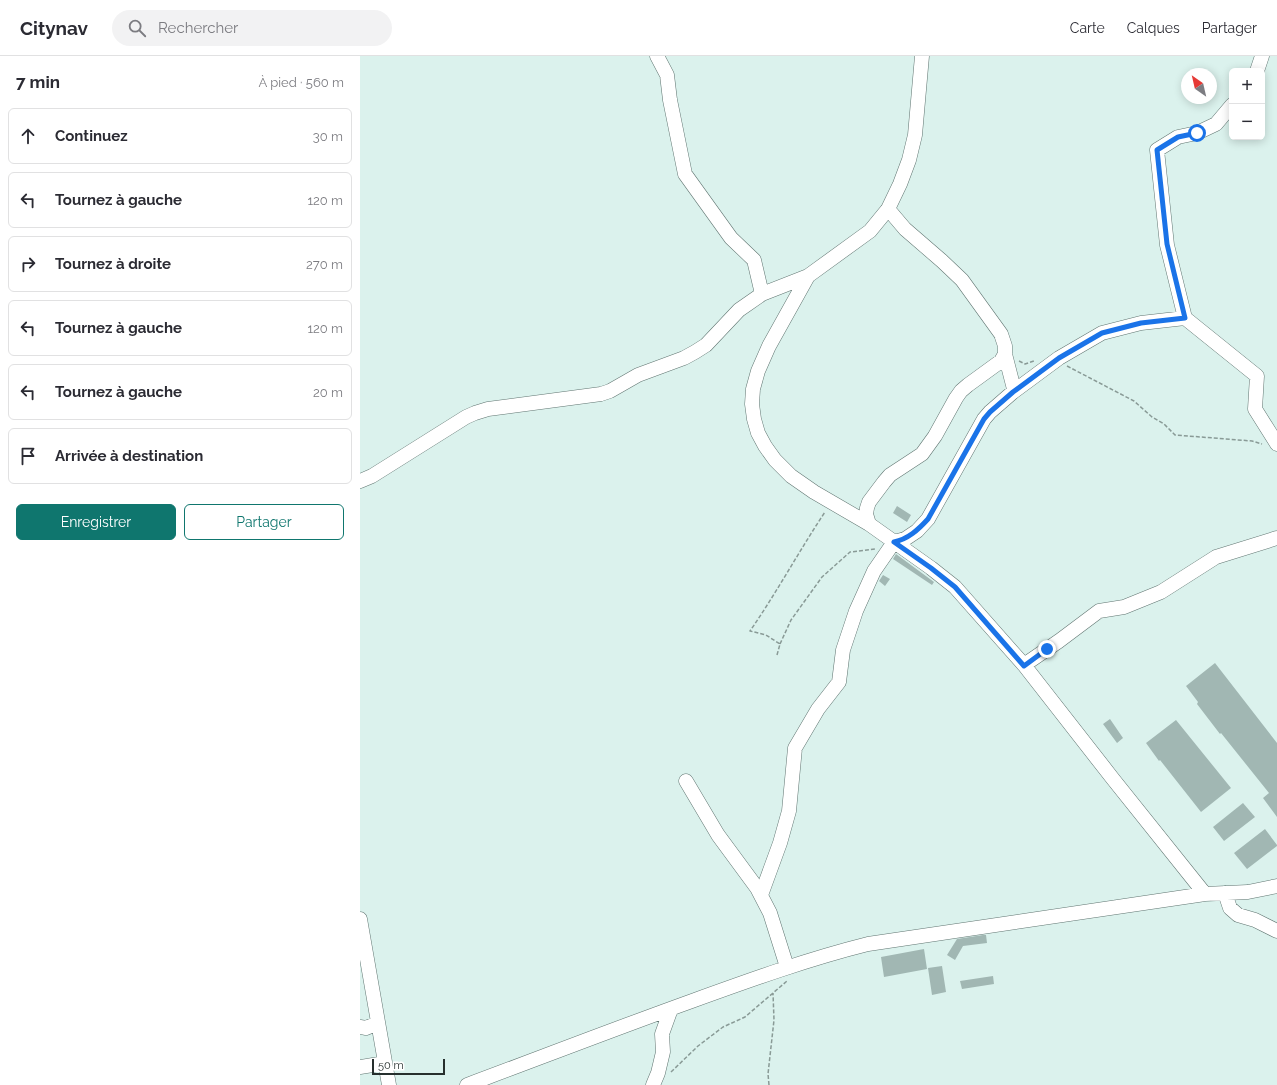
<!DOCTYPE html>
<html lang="fr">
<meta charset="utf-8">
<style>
:root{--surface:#fff;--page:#f2f2f3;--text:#2b2b33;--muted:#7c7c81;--line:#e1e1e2;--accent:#0f766e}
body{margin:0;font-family:Raleway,sans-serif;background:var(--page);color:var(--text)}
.controls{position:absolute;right:12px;top:12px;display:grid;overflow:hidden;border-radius:6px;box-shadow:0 2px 10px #0003}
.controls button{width:36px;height:36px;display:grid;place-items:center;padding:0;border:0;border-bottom:1px solid var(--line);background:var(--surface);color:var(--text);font:20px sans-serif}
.compass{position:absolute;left:821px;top:12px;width:36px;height:36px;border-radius:50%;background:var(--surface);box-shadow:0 2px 10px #0003;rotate:326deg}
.scale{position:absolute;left:12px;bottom:10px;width:73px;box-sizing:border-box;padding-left:4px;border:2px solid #262f2d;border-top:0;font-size:11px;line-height:14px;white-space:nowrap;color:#262f2d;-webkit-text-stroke:3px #fff;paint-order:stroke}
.stop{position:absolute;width:12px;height:12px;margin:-9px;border:3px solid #1a73e8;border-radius:50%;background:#fff}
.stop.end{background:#1a73e8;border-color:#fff;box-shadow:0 1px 4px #0008}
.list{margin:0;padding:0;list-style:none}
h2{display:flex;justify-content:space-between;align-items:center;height:52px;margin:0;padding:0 16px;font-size:17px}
h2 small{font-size:13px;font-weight:400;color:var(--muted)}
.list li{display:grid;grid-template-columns:26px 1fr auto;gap:12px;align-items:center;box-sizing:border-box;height:56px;margin:0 8px 8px;padding:0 8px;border:1px solid var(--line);border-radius:6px}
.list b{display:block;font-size:15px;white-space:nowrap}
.list em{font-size:13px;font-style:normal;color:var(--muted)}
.actions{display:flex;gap:8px;padding:12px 16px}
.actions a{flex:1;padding:9px 0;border:1px solid var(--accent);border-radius:6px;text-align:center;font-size:14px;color:var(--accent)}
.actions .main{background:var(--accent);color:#fff}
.icon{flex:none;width:22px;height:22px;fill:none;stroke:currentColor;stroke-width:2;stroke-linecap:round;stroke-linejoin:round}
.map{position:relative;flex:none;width:917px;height:1029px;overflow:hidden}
header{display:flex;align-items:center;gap:24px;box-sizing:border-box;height:56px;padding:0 20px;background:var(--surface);border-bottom:1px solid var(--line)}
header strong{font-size:19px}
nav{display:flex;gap:22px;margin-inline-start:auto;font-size:14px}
.search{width:280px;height:36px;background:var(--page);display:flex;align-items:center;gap:10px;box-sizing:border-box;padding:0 14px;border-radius:22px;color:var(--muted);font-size:15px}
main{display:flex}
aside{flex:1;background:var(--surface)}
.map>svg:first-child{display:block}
.building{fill:#a1b7b3}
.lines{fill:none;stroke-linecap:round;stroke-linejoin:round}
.minor-casing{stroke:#607571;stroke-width:15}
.path{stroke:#899a96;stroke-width:1.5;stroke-dasharray:4 2;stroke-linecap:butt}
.minor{stroke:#fff;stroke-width:14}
.route{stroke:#1a73e8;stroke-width:5}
</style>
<header>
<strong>Citynav</strong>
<div class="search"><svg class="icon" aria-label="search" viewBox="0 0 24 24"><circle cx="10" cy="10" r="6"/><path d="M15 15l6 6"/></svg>Rechercher</div>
<nav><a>Carte</a><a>Calques</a><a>Partager</a></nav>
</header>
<main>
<aside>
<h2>7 min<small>À pied · 560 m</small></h2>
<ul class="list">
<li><svg class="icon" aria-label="ahead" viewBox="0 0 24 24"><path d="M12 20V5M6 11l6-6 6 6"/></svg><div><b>Continuez</b></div><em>30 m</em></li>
<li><svg class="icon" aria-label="left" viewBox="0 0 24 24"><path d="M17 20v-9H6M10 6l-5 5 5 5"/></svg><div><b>Tournez à gauche</b></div><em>120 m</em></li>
<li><svg class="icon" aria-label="right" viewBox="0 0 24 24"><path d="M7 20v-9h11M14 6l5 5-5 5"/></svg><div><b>Tournez à droite</b></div><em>270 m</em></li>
<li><svg class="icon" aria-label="left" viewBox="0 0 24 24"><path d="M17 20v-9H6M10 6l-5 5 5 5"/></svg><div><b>Tournez à gauche</b></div><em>120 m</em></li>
<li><svg class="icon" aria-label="left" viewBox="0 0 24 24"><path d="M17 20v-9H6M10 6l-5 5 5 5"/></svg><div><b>Tournez à gauche</b></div><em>20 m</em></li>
<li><svg class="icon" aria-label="arrive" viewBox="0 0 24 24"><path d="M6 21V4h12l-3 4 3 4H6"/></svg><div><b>Arrivée à destination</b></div></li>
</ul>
<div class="actions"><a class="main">Enregistrer</a><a>Partager</a></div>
</aside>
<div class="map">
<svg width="917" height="1029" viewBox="0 0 917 1029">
<rect width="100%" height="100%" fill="#dbf2ed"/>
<!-- building -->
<path class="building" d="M 537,450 L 551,459 L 547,466 L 533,457 Z
M 536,498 L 574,526 L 572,529 L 533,503 Z
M 523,519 L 530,523 L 525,530 L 519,525 Z
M 855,607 L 917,687 L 917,761 L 903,742 L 909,737 L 861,677 L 860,678 L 837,648 L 838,646 L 826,630 Z
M 750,663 L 763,682 L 757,687 L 743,668 Z
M 816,664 L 871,732 L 841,756 L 800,704 L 799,705 L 786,687 Z
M 883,747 L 895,761 L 864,785 L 853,771 Z
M 905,773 L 917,789 L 917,790 L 887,813 L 874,797 Z
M 623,879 L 626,879 L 627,887 L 603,890 L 595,904 L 587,899 L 597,883 Z
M 564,893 L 567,913 L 524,921 L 521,901 Z
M 582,910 L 586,936 L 572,939 L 568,912 Z
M 633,920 L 634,928 L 602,933 L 600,925 Z"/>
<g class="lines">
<defs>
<path id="minor" d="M 297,0 L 307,19 L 310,44 L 325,118 L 371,182 L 394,204 L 402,238
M 897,15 L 902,0
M 872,49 L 856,68 L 837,77 L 818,81 L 797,94 L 807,189 L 825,262 L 897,320 L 895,353 L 917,388
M 448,220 L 409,290 L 398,315 L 393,333 L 392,348 L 394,363 L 398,377 L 405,390 L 415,404 L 431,420 L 454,436 L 509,468 L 571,512 L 595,531 L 664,609 L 753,723 L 845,838
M 653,336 L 699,302 L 742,277 L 781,267 L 825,262
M 0,425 L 12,420 L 106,361 L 115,357 L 128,353 L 241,338 L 250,335 L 278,319 L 324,302 L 335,296 L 346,289 L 379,254 L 402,238 L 448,220 L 510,175 L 528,153 L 540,128 L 549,104 L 555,79 L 562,0
M 509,468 L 506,458 L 507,452 L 509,446 L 524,426 L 530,419 L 562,398 L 575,380 L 596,342 L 601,335 L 608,329 L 641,305 L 645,298
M 664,609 L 699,585 L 739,555 L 764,551 L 801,536 L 856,501 L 917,482
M 326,725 L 358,779 L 397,832 L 410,857 L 427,911
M 865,837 L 870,852 L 878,859 L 895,864 L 917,875
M 401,839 L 420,787 L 429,755 L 435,692 L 458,653 L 479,626 L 483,594 L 496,555 L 514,515 L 534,486 L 545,483 L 557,475 L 568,463 L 624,363 L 630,356 L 653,336 L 654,333 L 645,298 L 645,290 L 641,278 L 602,224 L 582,205 L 545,173 L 528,153
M 0,863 L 29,1029
M 0,971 L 6,972 L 18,967
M 0,1011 L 25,1007
M 107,1029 C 182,1001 257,972 332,945 C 390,924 448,903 508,888 L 845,838 L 888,836 L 917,830
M 293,1029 L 298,1017 L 303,996 L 302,978 L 311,953"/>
</defs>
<!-- minor casing -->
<use href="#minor" class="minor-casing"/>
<!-- path -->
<path class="path" d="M 659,305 L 665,308 L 674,305
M 707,310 L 774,345 L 792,361 L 804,368 L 815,379 L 892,385 L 902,388
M 420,588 L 431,564 L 462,521 L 490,496 L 515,493
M 417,599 L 420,588 L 406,579 L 390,575 C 417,536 439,495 465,456
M 311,1016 L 338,990 L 363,971 L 385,961 L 427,925
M 409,1029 L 408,1018 L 414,964 L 413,937"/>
<!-- minor -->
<use href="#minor" class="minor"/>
</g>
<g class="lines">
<!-- route -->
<path class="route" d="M 687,593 L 664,610 L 595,531 L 571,512 L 534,486 C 548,483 558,474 568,463 L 624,363 L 630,356 L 653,336 L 699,302 L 742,277 L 781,267 L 825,262 L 807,188 L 797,94 L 818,81 L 837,77"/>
</g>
</svg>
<div class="controls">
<button>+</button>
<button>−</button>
</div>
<svg class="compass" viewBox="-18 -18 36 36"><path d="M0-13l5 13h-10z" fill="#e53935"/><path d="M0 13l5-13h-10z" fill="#7c7c81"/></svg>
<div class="scale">50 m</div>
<div class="stop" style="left:837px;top:77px"></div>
<div class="stop end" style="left:687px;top:593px"></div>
</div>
</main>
